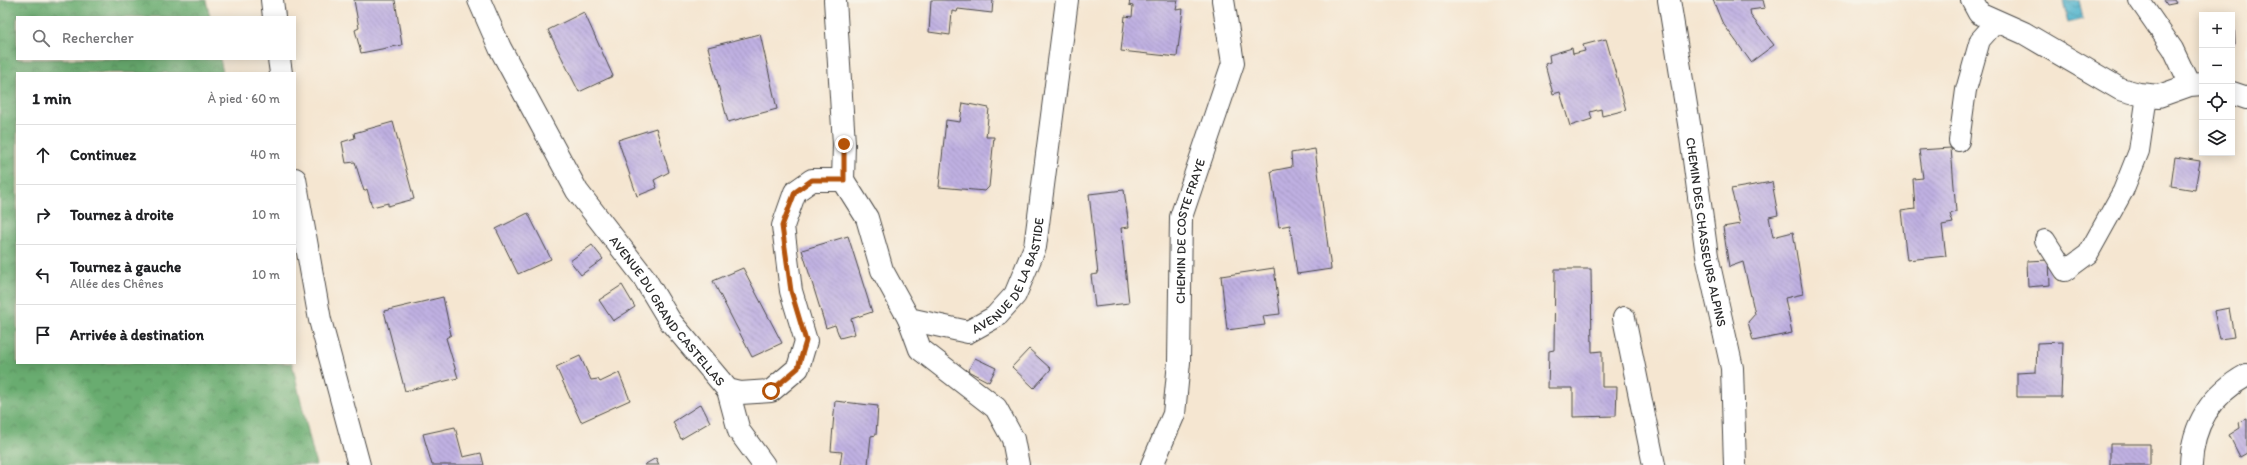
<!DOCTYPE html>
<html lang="fr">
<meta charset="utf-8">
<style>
:root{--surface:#fff;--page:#f6f6f6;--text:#202124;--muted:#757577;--line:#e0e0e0}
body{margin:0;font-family:Itim,sans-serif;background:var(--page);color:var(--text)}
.controls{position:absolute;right:12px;top:12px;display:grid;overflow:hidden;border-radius:0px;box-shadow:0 2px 10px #0003}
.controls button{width:36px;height:36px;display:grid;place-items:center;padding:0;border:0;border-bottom:1px solid var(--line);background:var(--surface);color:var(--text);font:20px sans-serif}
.stop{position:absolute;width:12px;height:12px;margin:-9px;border:3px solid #b45309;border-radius:50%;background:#fff}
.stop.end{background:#b45309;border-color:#fff;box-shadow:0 1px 4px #0008}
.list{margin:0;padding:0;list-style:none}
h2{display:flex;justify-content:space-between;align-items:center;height:52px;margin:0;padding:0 16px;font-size:17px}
h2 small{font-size:13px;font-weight:400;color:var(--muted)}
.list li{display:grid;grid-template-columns:26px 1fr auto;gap:12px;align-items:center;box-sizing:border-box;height:60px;padding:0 16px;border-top:1px solid var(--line)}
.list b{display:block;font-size:15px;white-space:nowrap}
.list p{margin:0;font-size:13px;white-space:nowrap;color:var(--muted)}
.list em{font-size:13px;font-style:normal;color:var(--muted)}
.icon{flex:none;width:22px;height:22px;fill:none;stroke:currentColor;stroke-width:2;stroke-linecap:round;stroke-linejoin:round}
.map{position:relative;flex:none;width:2247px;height:465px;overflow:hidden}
.search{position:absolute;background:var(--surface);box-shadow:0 2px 10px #0003;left:16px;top:16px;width:280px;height:44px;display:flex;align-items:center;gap:10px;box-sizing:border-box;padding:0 14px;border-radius:0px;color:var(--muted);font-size:15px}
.panel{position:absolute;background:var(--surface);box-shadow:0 2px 10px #0003;left:16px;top:72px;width:280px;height:292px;border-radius:0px}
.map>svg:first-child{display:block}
.forest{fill:url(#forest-crowns);stroke:#4a6c4e}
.water{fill:url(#water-waves);stroke:#3c6e7c}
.building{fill:url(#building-back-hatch)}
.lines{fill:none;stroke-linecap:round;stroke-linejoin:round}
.service-casing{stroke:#494744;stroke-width:22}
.minor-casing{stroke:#494744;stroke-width:24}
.service{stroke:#fff;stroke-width:20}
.minor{stroke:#fff;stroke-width:22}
.route{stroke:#b45309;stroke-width:5}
.labels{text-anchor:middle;stroke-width:3;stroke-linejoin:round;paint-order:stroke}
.street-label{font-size:13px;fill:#2b2b2b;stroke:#f7f3e8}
</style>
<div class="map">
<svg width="2247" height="465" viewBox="0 0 2247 465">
<defs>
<pattern id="forest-crowns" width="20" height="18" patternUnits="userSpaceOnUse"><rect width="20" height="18" fill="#69ac70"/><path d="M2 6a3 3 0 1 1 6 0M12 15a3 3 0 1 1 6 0" fill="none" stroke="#578c5c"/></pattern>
<pattern id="water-waves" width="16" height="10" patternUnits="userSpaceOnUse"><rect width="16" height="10" fill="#4db2cc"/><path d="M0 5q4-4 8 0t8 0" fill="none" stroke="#4091a6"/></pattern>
<pattern id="building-back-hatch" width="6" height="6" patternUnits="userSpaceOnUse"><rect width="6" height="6" fill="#bfb0e2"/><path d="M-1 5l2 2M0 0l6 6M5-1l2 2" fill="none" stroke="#9b8fb7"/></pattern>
</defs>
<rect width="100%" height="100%" fill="#f7f3e8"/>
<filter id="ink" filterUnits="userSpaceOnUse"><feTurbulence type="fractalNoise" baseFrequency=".025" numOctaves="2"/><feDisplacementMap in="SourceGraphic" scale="8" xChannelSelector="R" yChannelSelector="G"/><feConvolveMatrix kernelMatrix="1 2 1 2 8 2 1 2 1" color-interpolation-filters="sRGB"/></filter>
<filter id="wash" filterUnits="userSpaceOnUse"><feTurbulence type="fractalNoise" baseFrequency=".012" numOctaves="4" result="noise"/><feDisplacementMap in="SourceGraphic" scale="16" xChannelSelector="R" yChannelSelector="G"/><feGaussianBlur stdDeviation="0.9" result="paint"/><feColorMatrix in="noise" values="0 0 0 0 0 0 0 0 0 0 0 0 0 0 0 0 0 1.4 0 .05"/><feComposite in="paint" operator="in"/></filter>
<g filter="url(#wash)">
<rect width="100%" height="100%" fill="#f5e6d1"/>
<!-- forest -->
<path class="forest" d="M 0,0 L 206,0 L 210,17 L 17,17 L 17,59 L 220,59 L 223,73 L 17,73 L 17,363 L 292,363 L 316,465 L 0,465 Z"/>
<!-- water -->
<path class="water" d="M 2063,0 L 2079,0 L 2083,19 L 2068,23 Z"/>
<g id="blocks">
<!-- building -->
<path class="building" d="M 354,0 L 395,0 L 402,45 L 361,53 L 355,30 L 359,28 Z
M 931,0 L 993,0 L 992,13 L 958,9 L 957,12 L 952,11 L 950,35 L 929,32 Z
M 1130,0 L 1178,0 L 1176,10 L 1183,9 L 1177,57 L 1121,51 L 1125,16 L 1132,17 L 1133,6 L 1129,5 Z
M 1713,0 L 1763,0 L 1765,8 L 1750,10 L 1751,16 L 1774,45 L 1751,62 L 1722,22 Z
M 2164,0 L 2175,0 L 2177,3 L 2167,5 Z
M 584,12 L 613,76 L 579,92 L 548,30 Z
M 2232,22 L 2234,22 L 2235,44 L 2232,45 Z
M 760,34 L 777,109 L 728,122 L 708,47 Z
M 1606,39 L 1626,110 L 1602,116 L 1601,109 L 1590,112 L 1592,119 L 1570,126 L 1560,92 L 1553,94 L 1545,64 L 1550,62 L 1549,55 L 1572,48 L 1573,54 L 1585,51 L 1583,45 Z
M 963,103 L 989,108 L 986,137 L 994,137 L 989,187 L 985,191 L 939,187 L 946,120 L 960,122 Z
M 393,122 L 414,199 L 388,206 L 388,203 L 372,207 L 367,189 L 364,191 L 355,162 L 346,163 L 342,142 L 355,138 L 354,133 Z
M 656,128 L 669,172 L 654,180 L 657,188 L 637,196 L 618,140 Z
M 1951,148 L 1956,212 L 1950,214 L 1953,223 L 1942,225 L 1946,256 L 1907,260 L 1901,211 L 1915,209 L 1913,179 L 1923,178 L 1919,150 Z
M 1315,149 L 1331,269 L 1297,274 L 1290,225 L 1279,227 L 1271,171 L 1292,167 L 1291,153 Z
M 2175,157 L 2200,161 L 2195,190 L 2171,186 Z
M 1772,182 L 1778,215 L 1769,217 L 1773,237 L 1793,232 L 1803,294 L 1785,298 L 1792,333 L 1753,341 L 1748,322 L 1755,314 L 1743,262 L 1729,267 L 1723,227 L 1740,224 L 1731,189 Z
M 1124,190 L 1129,227 L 1121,228 L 1129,303 L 1095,307 L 1091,275 L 1098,274 L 1089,194 Z
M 528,213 L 551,259 L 518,274 L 496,229 Z
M 848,236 L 872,312 L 851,319 L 855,334 L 840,338 L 835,325 L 826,328 L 802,250 Z
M 592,245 L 603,259 L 581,275 L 570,261 Z
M 2049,260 L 2050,285 L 2028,287 L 2027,261 Z
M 743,268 L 782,343 L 752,357 L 713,281 Z
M 1274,268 L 1280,314 L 1263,316 L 1265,325 L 1227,330 L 1221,276 Z
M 1555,269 L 1591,269 L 1592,352 L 1602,351 L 1602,387 L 1617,387 L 1616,416 L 1573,417 L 1573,388 L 1548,388 L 1549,351 L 1554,350 Z
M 622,285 L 635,307 L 613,321 L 599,300 Z
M 443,297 L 451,335 L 446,338 L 458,378 L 405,391 L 384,311 Z
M 2229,308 L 2234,337 L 2220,339 L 2214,311 Z
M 2063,342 L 2061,397 L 2017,397 L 2017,373 L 2036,372 L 2037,343 Z
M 1029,349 L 1051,369 L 1034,388 L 1012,367 Z
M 580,356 L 591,380 L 598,379 L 600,382 L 619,373 L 630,400 L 581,422 L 556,367 Z
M 975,358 L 996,368 L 989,382 L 968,371 Z
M 835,401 L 878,406 L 876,435 L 871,436 L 868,465 L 840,465 L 842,452 L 831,451 Z
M 701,404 L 710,422 L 681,439 L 673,422 Z
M 2247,419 L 2247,453 L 2240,457 L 2229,435 L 2240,428 L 2239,422 Z
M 455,427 L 463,457 L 481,453 L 484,465 L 432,465 L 423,434 Z
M 2110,444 L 2150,444 L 2150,465 L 2110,465 Z
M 656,458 L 659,465 L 644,465 Z"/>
</g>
</g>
<g filter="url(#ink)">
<use href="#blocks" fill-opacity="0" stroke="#494744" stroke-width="1"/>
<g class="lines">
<defs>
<path id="service" d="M 2139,0 L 2173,49 L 2190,85
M 1959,141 L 1966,90 L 1980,40 L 1996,22
M 2045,240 L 2065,271 L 2088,254 L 2123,191 L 2139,151 L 2147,95"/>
<g id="minor">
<path d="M 272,0 L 274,17"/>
<path id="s1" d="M 479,0 L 500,48 L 577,191 L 643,276 L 670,321 L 728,390 L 740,393 L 771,391 L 798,368 L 806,341 L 791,291 L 783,226 L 795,192 L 812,180 L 843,180"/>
<path d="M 835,0 L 844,144 L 843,180"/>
<path id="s2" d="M 1669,0 L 1690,130 L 1707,256 L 1732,368 L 1735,465"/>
<path d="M 1972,0 L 1979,13 L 2024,33 L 2120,89 L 2139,94 L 2159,96 L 2190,85 L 2202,84"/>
<path d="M 279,59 L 281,73"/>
<path d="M 2232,93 L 2247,98"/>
<path d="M 295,179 L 320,320 L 359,465"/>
<path id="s3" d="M 843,180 L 867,218 L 882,270 L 909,319 L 968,332 L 995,317 L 1015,295 L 1035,247 L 1067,0"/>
<path d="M 1624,318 L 1654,465"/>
<path d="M 909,319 L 920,349 L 996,408 L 1013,439 L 1018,465"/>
<path d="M 728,390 L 739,431 L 764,465"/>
<path id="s4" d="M 1152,465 L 1174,414 L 1179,362 L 1181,217 L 1233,63 L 1223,0"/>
<path d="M 2191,465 C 2192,425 2212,394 2247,375"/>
</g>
</defs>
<!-- service casing -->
<use href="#service" class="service-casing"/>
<!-- minor casing -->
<use href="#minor" class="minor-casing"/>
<!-- service -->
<use href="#service" class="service"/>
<!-- minor -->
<use href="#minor" class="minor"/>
</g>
</g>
<g class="lines" filter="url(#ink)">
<!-- route -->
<path class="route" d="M 771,391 L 798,368 L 806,341 L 791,291 L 782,226 L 795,192 L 812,180 L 844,180 L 844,144"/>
</g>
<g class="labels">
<!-- street labels -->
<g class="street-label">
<text dy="5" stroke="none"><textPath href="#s4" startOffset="240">CHEMIN DE COSTE FRAYE</textPath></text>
<text dy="5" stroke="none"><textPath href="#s2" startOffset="235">CHEMIN DES CHASSEURS ALPINS</textPath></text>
<text dy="5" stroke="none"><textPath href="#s3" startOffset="289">AVENUE DE LA BASTIDE</textPath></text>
<text dy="5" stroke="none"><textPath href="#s1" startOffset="365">AVENUE DU GRAND CASTELLAS</textPath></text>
</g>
</g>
</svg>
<div class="controls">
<button>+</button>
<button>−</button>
<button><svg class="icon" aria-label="locate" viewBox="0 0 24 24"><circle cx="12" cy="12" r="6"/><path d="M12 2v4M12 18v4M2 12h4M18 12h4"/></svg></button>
<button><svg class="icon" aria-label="layers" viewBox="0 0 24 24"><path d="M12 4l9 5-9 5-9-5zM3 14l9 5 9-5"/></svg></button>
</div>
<div class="stop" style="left:771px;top:391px"></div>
<div class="stop end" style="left:844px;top:144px"></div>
<div class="search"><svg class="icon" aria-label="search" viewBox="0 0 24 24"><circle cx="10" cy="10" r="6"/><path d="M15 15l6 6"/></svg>Rechercher</div>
<section class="panel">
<h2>1 min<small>À pied · 60 m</small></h2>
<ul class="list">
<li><svg class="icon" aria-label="ahead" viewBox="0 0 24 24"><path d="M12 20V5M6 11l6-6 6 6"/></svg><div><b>Continuez</b></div><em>40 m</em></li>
<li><svg class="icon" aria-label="right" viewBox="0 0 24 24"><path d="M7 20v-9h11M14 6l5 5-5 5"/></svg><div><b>Tournez à droite</b></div><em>10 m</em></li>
<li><svg class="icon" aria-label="left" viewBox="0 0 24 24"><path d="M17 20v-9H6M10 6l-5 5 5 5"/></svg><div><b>Tournez à gauche</b><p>Allée des Chênes</p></div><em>10 m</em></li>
<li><svg class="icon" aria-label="arrive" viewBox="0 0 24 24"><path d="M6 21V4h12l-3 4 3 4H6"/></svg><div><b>Arrivée à destination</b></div></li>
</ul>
</section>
</div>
